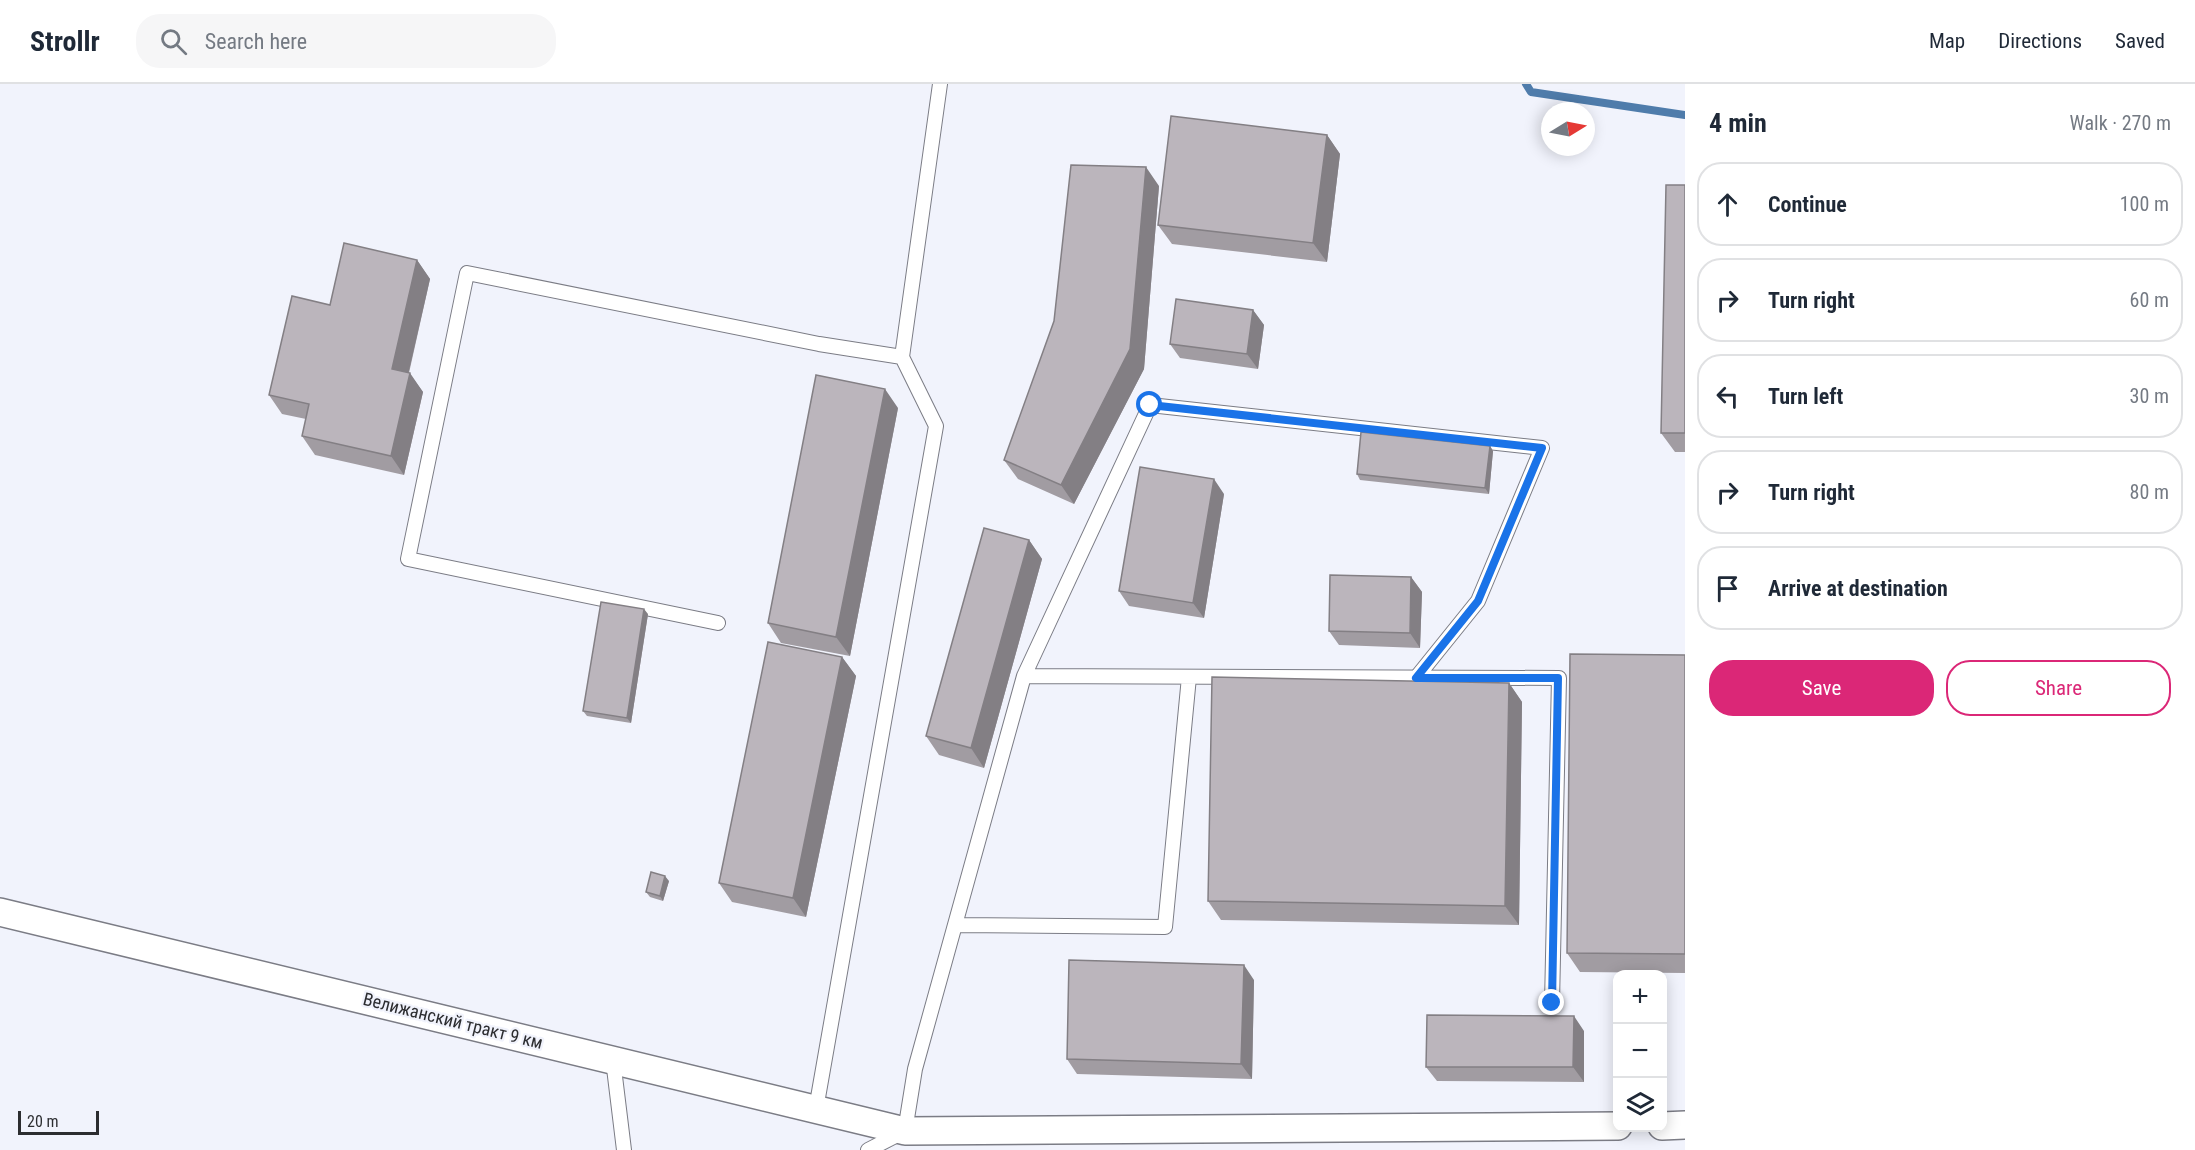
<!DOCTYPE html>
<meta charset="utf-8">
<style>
:root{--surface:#fff;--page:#f6f6f7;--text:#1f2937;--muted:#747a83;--line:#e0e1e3;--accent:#db2777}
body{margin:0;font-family:"Roboto Condensed",sans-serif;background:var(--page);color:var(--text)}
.controls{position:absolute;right:18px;bottom:18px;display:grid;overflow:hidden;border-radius:12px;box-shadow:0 3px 15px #0003}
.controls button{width:54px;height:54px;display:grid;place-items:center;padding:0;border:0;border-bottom:2px solid var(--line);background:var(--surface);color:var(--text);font:30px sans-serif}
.compass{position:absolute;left:1541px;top:18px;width:54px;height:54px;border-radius:50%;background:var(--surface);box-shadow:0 3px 15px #0003;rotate:80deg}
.scale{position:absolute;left:18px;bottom:15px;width:81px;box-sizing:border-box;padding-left:6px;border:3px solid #2c2d30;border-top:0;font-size:16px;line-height:21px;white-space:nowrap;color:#2c2d30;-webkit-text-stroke:4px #f1f3fc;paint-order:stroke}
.stop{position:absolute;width:18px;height:18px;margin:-14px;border:4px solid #1a73e8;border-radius:50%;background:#fff}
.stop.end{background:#1a73e8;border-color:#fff;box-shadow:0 2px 6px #0008}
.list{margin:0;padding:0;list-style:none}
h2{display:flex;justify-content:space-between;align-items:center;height:78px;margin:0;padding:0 24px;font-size:26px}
h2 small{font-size:20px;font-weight:400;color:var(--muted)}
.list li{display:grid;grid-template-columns:39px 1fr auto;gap:18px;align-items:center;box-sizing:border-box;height:84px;margin:0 12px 12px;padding:0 12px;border:2px solid var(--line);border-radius:24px}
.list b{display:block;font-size:22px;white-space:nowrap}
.list em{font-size:20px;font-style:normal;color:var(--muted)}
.actions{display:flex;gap:12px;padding:18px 24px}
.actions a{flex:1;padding:14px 0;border:2px solid var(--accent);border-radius:24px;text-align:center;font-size:21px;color:var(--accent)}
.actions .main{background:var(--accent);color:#fff}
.icon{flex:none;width:33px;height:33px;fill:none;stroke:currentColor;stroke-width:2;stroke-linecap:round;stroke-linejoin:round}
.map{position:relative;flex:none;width:1685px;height:1066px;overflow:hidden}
header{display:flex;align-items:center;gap:36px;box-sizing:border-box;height:84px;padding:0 30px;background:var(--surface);border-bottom:2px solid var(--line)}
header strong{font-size:28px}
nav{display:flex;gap:33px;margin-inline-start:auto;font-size:21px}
.search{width:420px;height:54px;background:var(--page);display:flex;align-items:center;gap:15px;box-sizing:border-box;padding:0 21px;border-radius:24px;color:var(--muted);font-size:22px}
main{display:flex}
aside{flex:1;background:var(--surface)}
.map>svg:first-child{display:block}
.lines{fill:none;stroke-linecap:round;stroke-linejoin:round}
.stream{stroke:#4f7cab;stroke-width:8}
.service-casing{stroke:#7b7c85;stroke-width:16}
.minor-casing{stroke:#7b7c85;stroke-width:30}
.service{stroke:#fff;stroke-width:14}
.minor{stroke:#fff;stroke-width:27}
.wall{fill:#a19ca2}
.shaded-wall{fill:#837f84}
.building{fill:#bbb5bc;stroke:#837f84;stroke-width:1.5}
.route{stroke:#1a73e8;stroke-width:8}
.labels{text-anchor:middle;stroke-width:4.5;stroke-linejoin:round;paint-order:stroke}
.street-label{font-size:18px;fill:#2c2d30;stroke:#f1f3fc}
</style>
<header>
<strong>Strollr</strong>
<div class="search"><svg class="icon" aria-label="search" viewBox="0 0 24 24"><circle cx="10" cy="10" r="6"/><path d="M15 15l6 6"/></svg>Search here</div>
<nav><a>Map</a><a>Directions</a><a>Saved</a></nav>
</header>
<main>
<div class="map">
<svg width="1685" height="1066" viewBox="0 0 1685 1066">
<rect width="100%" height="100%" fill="#f1f3fc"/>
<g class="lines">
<!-- stream -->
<path class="stream" d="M 1526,0 L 1531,8 L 1685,31"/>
<defs>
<path id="service" d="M 718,539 L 408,475 L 467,189 L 819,260 L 902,273
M 1024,592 L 1150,321 L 1542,364 L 1478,517 L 1416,594
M 955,841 L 1165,843 L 1189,593
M 613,976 L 624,1066
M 816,1025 L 936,342 L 902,273 L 940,0
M 868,1066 L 905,1047 L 915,985 L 1024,592 L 1559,594 L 1552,919"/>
<path id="minor" d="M 0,828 L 905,1047 L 1618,1042
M 1662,1042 L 1685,1041"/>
</defs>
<!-- service casing -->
<use href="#service" class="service-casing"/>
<!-- minor casing -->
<use href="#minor" class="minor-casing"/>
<!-- service -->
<use href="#service" class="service"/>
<!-- minor -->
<use href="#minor" class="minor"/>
</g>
<!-- wall -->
<path class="wall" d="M 1327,51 L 1340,70 L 1327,178 L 1172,160 L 1158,141 Z
M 1685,101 L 1685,368 L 1675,368 L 1661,349 Z
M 1159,102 L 1144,285 L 1074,420 L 1018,395 L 1004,376 Z
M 417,176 L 430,195 L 409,289 L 423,308 L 404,391 L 315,371 L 302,352 L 306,335 L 282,330 L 269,311 L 330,221 Z
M 1253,226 L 1264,241 L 1258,285 L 1180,274 L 1170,260 Z
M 898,324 L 850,572 L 781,559 L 768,539 Z
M 1490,362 L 1493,367 L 1489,410 L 1360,396 L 1357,390 Z
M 1224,410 L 1204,534 L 1129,522 L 1119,507 Z
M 1029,456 L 1042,475 L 984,684 L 939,671 L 926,652 Z
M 1411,493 L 1422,508 L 1420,564 L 1339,561 L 1329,547 Z
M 648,530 L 631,639 L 587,632 L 583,627 Z
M 1685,571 L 1685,889 L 1580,888 L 1567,869 Z
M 842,573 L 856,592 L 806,833 L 732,818 L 719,799 Z
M 1509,599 L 1522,618 L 1519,841 L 1221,836 L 1208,817 Z
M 669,797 L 663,817 L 650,813 L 646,808 Z
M 1254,896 L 1252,995 L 1077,990 L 1067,975 Z
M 1584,947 L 1584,998 L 1437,997 L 1426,983 Z"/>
<!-- shaded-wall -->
<path class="shaded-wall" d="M 1327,51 L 1340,70 L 1327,178 L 1313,159 Z
M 1146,83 L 1159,102 L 1144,285 L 1074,420 L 1061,401 Z
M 417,176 L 430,195 L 405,304 L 392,285 Z
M 1253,226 L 1264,241 L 1258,285 L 1247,270 Z
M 410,289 L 423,308 L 404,391 L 391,372 Z
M 885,305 L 898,324 L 850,572 L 836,553 Z
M 1490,362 L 1493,367 L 1489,410 L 1485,404 Z
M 1214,395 L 1224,410 L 1204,534 L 1193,519 Z
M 1029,456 L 1042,475 L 984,684 L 971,664 Z
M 1411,493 L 1422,508 L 1420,564 L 1410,549 Z
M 644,525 L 648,530 L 631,639 L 627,634 Z
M 842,573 L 856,592 L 806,833 L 793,814 Z
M 1509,599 L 1522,618 L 1519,841 L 1505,822 Z
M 665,792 L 669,797 L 663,817 L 660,812 Z
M 1244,881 L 1254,896 L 1252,995 L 1241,980 Z
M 1574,932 L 1584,947 L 1584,998 L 1573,983 Z"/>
<!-- building -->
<path class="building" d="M 1171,32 L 1327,51 L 1313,159 L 1158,141 Z
M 1071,81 L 1146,83 L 1130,265 L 1061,401 L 1004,376 L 1054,237 Z
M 1666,101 L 1685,101 L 1685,349 L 1661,349 Z
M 344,159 L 417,176 L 392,285 L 410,289 L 391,372 L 302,352 L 309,320 L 269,311 L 292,212 L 330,221 Z
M 1176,215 L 1253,226 L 1247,270 L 1170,260 Z
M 816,291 L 885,305 L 836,553 L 768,539 Z
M 1361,348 L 1490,362 L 1485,404 L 1357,390 Z
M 1140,383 L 1214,395 L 1193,519 L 1119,507 Z
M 984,444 L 1029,456 L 971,664 L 926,652 Z
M 1330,491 L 1411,493 L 1410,549 L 1329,547 Z
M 601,518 L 644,525 L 627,634 L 583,627 Z
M 768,558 L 842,573 L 793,814 L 719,799 Z
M 1570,570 L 1685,571 L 1685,870 L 1567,869 Z
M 1212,593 L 1509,599 L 1505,822 L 1208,817 Z
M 651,788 L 665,792 L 660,812 L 646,808 Z
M 1069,876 L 1244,881 L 1241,980 L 1067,975 Z
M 1427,931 L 1574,932 L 1573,983 L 1426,983 Z"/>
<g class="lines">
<!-- route -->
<path class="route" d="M 1150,321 L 1542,364 L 1478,517 L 1416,594 L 1558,594 L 1552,919"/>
</g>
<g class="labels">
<!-- street labels -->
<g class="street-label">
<text transform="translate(453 937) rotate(14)" y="6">Велижанский тракт 9 км</text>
</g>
</g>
</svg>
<div class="controls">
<button>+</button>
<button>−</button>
<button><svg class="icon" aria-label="layers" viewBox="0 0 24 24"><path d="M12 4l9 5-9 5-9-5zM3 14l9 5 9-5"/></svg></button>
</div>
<svg class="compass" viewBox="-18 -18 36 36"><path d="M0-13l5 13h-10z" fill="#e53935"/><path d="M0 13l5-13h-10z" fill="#747a83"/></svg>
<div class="scale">20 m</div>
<div class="stop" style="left:1150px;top:321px"></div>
<div class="stop end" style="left:1552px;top:919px"></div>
</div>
<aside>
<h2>4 min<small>Walk · 270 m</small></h2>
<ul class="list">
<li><svg class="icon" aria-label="ahead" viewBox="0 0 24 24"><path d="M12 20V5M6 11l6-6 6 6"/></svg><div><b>Continue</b></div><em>100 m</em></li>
<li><svg class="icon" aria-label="right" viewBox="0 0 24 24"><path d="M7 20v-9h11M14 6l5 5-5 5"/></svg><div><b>Turn right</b></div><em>60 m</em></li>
<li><svg class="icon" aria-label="left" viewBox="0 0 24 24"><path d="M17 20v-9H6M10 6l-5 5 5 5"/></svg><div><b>Turn left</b></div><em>30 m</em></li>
<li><svg class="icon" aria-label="right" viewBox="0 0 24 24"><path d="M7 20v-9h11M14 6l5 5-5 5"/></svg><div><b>Turn right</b></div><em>80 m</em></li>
<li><svg class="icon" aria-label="arrive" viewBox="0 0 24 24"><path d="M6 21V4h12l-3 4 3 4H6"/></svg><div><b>Arrive at destination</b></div></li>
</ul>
<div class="actions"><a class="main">Save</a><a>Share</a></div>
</aside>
</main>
